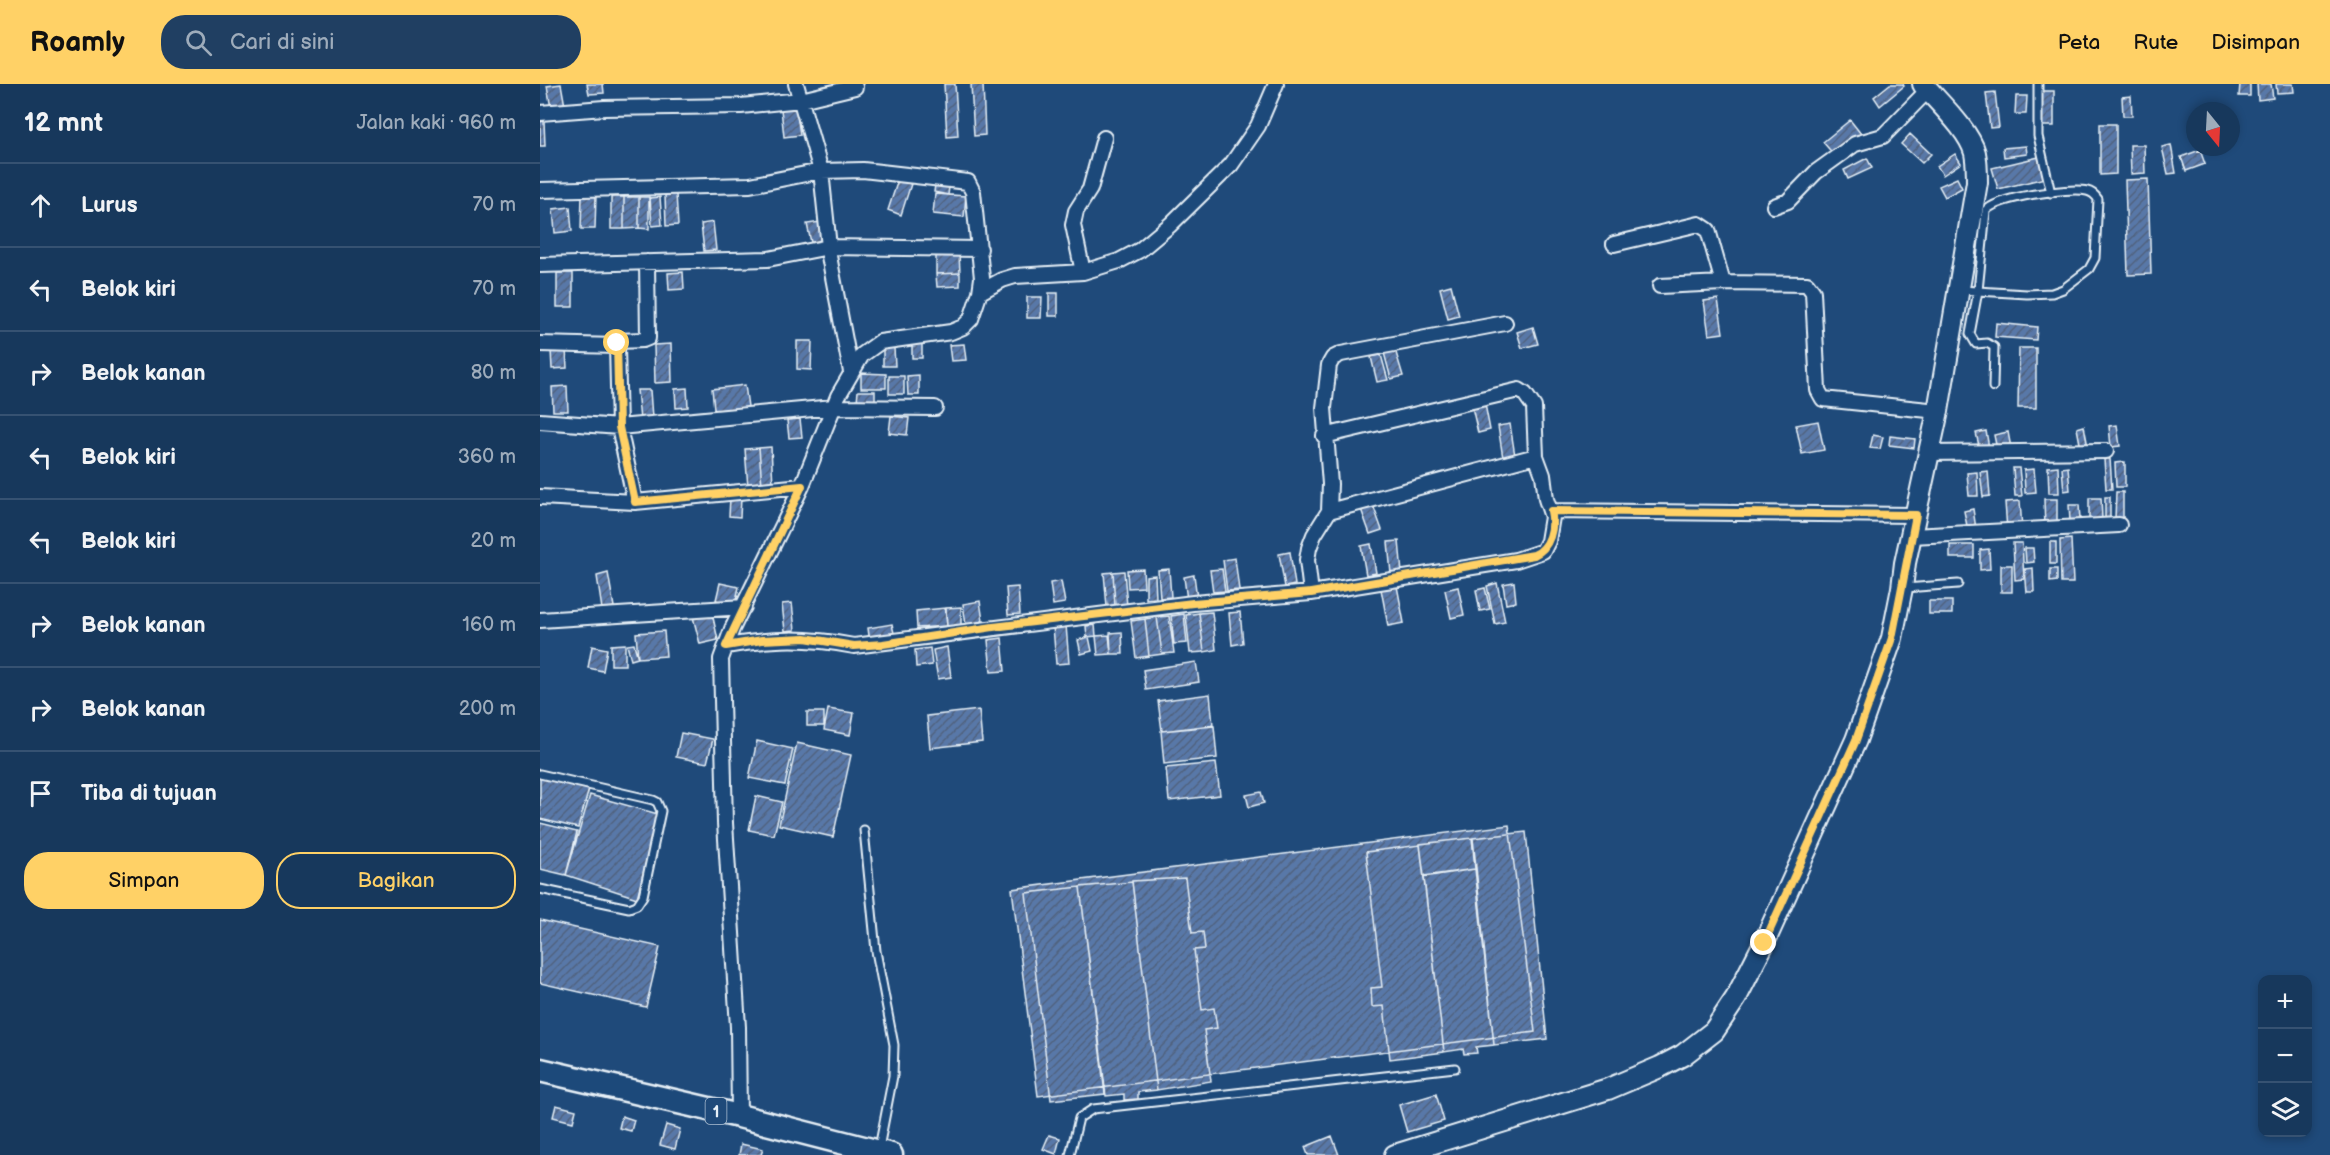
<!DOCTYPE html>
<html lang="id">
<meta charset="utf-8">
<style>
:root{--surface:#17385c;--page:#203f62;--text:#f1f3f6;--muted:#9eacbb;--line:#365272;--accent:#ffd166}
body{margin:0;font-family:"Balsamiq Sans",sans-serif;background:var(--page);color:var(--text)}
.controls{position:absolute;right:18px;bottom:18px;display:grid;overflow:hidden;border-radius:12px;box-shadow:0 3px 9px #0003}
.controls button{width:54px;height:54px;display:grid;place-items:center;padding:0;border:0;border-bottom:2px solid var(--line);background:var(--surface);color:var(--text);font:30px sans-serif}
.compass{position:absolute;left:1646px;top:18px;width:54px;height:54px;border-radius:50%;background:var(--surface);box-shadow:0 3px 9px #0003;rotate:162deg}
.stop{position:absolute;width:18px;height:18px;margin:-14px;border:4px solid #ffd166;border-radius:50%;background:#fff}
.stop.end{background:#ffd166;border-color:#fff;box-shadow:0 2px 6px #0008}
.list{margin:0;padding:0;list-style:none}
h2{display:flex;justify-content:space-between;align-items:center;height:78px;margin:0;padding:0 24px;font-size:26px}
h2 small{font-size:20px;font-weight:400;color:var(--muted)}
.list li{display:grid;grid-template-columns:39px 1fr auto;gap:18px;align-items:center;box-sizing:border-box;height:84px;padding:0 24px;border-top:2px solid var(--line)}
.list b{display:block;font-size:22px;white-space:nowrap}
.list em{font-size:20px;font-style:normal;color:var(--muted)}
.actions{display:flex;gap:12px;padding:18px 24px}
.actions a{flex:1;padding:14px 0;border:2px solid var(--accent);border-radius:24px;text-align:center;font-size:21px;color:var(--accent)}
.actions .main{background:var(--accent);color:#111}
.icon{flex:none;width:33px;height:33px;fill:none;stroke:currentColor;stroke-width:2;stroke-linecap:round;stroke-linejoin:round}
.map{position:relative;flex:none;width:1790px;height:1071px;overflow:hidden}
header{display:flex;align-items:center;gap:36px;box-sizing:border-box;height:84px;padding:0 30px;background:var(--accent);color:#111}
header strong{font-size:28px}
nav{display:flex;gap:33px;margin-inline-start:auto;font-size:21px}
.search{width:420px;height:54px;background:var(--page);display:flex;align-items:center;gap:15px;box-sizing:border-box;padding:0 21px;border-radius:24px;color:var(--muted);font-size:22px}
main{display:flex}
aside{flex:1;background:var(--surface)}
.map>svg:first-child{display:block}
.building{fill:url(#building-hatch);stroke:#e8f1f8;stroke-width:1.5}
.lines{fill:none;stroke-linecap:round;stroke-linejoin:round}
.service-casing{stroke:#e8f1f8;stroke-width:11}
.minor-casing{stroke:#e8f1f8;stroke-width:18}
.secondary-casing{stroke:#e8f1f8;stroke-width:24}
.trunk-casing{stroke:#e8f1f8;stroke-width:27}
.service{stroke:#1f4a7a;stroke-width:7}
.minor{stroke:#1f4a7a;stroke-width:14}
.secondary{stroke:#1f4a7a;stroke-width:20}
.trunk{stroke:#1f4a7a;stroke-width:22}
.route{stroke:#ffd166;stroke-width:8}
.labels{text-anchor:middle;stroke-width:4.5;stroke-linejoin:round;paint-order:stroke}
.shield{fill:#1f4a7a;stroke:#acbfd2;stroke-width:1.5}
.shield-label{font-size:16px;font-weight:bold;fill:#e8f1f8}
</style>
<header>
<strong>Roamly</strong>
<div class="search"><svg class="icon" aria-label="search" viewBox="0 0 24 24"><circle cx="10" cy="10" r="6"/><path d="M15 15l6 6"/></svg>Cari di sini</div>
<nav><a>Peta</a><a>Rute</a><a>Disimpan</a></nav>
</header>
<main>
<aside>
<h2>12 mnt<small>Jalan kaki · 960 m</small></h2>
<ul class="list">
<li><svg class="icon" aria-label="ahead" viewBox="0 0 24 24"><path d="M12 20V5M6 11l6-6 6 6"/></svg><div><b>Lurus</b></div><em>70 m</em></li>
<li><svg class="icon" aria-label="left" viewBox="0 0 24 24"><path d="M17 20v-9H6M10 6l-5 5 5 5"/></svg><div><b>Belok kiri</b></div><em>70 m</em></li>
<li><svg class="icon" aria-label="right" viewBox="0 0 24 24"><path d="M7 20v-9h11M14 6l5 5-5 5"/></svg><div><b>Belok kanan</b></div><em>80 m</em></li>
<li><svg class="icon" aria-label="left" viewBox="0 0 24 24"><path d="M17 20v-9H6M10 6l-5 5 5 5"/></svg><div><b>Belok kiri</b></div><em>360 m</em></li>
<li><svg class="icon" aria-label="left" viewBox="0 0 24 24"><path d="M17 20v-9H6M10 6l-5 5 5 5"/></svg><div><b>Belok kiri</b></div><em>20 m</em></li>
<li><svg class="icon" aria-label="right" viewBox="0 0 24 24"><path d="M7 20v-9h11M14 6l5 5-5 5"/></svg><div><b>Belok kanan</b></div><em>160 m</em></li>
<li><svg class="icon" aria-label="right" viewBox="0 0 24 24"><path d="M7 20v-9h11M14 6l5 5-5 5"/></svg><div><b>Belok kanan</b></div><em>200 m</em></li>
<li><svg class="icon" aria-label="arrive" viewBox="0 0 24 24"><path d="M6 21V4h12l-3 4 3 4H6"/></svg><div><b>Tiba di tujuan</b></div></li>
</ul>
<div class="actions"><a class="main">Simpan</a><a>Bagikan</a></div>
</aside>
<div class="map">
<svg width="1790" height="1071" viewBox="0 0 1790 1071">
<defs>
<pattern id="building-hatch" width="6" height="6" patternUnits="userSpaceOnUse" patternTransform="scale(1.5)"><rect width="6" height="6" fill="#5978a8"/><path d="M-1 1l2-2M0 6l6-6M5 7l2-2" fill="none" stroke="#50627e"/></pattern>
</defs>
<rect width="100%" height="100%" fill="#1f4a7a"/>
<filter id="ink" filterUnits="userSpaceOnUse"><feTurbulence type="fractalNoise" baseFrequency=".0167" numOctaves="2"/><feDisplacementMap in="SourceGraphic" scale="12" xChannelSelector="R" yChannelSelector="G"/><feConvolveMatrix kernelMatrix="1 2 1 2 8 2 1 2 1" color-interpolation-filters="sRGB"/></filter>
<g filter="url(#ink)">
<!-- building -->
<path class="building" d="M 21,0 L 25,22 L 11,24 L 7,2 Z
M 47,0 L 63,0 L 64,9 L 49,10 Z
M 404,0 L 415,0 L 418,52 L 407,53 Z
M 431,0 L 443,0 L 445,51 L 434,52 Z
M 1350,0 L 1363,0 L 1364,2 L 1340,22 L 1334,13 Z
M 1700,0 L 1710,0 L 1710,12 L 1699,12 Z
M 1717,0 L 1731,0 L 1733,14 L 1718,16 Z
M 1736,0 L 1753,0 L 1754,8 L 1737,9 Z
M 1501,7 L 1514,7 L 1514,42 L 1501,42 Z
M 1455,8 L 1459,43 L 1450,44 L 1446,9 Z
M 1476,12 L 1487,12 L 1486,30 L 1475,30 Z
M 1591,12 L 1592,32 L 1583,32 L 1582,13 Z
M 256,23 L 260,51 L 244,53 L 241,25 Z
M 1310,36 L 1321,50 L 1295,72 L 1283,58 Z
M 4,37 L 5,62 L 0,62 L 0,38 Z
M 1560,40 L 1576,40 L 1576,90 L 1560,91 Z
M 1370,50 L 1391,70 L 1382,79 L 1361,60 Z
M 1590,61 L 1604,61 L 1605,89 L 1591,90 Z
M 1631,61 L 1636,89 L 1628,90 L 1622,63 Z
M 1486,62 L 1487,70 L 1464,73 L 1463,64 Z
M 1660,66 L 1665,80 L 1646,87 L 1641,73 Z
M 1415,70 L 1421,79 L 1403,91 L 1397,82 Z
M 1499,73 L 1505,94 L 1458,105 L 1452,84 Z
M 1327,74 L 1332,84 L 1308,95 L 1304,86 Z
M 1417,94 L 1422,104 L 1405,113 L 1399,102 Z
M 1608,95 L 1611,190 L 1588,191 L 1585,96 Z
M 358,96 L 371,100 L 361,131 L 348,126 Z
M 395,101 L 409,103 L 408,111 L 394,108 Z
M 136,110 L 138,141 L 126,142 L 125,111 Z
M 395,110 L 426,112 L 424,133 L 393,130 Z
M 42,111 L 56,111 L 55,145 L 41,145 Z
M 71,113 L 84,113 L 84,145 L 71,145 Z
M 84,113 L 99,113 L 99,144 L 84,145 Z
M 99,113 L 109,113 L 109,145 L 99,144 Z
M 120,113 L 122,141 L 112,142 L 110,114 Z
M 30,123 L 32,147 L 15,149 L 13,125 Z
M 173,138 L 176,166 L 164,167 L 161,140 Z
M 280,138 L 284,161 L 272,163 L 267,140 Z
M 419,169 L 420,189 L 396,190 L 396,170 Z
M 143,188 L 144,205 L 129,206 L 128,189 Z
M 17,189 L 33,189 L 33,223 L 17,223 Z
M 420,189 L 420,202 L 397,203 L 396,190 Z
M 911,201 L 919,232 L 908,235 L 900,204 Z
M 509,209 L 518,209 L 518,232 L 509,232 Z
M 487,213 L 502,213 L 501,234 L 487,234 Z
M 1178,215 L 1183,249 L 1169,251 L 1164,217 Z
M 1456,239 L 1497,243 L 1496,256 L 1455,253 Z
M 993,243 L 998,260 L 982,264 L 977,248 Z
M 257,257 L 272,257 L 271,286 L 257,285 Z
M 372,259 L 382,259 L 382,274 L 372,274 Z
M 131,260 L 132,298 L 115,299 L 114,261 Z
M 424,260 L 426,276 L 411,277 L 409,261 Z
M 854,262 L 863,292 L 851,295 L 843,265 Z
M 343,264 L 354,264 L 355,282 L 343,282 Z
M 1479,264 L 1496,264 L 1496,324 L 1478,324 Z
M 26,265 L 27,284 L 12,285 L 11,266 Z
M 841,271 L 848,296 L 837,298 L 831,273 Z
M 321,289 L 346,290 L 346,304 L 321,304 Z
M 379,291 L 379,311 L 368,311 L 367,292 Z
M 349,292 L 364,292 L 364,310 L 349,310 Z
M 205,301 L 209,330 L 175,334 L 172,305 Z
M 27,302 L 28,327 L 13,327 L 12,303 Z
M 147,304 L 148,323 L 136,324 L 135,305 Z
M 97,306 L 110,306 L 112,334 L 100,336 Z
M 318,307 L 335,307 L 335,318 L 317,317 Z
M 945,320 L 950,346 L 938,349 L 932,323 Z
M 351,332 L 369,334 L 367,351 L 349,349 Z
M 260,335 L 262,353 L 249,354 L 247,336 Z
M 1278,337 L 1284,366 L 1262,370 L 1256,341 Z
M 970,340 L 975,372 L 963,374 L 958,342 Z
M 1577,341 L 1580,362 L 1571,363 L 1569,342 Z
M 1544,342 L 1548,363 L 1541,365 L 1537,344 Z
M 1446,347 L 1449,364 L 1440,366 L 1436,349 Z
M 1468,348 L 1471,364 L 1457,366 L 1454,351 Z
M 1333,351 L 1343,353 L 1340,365 L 1330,364 Z
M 1350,352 L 1375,355 L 1374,364 L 1349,361 Z
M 231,363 L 233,401 L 222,402 L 219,364 Z
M 219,364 L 222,402 L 208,403 L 205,365 Z
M 1564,375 L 1570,375 L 1572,405 L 1566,405 Z
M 1585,378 L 1585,403 L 1576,403 L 1575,379 Z
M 1518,382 L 1519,409 L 1509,409 L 1508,383 Z
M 1528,383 L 1530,406 L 1524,407 L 1522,384 Z
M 1473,384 L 1479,384 L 1482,412 L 1475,412 Z
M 1494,385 L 1496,408 L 1485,409 L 1484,386 Z
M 1448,387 L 1450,412 L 1443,413 L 1440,388 Z
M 1437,388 L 1438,412 L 1429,412 L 1427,389 Z
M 1576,408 L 1583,408 L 1583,436 L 1575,435 Z
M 1565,413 L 1570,413 L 1570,435 L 1565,435 Z
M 190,414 L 201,414 L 200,433 L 189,432 Z
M 1549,414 L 1561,414 L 1562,435 L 1549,436 Z
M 1504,415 L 1517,415 L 1517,444 L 1505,444 Z
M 1480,417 L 1482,445 L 1467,446 L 1465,418 Z
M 833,421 L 842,446 L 830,450 L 821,425 Z
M 1529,421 L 1539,421 L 1540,436 L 1530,437 Z
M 1433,425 L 1436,445 L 1428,447 L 1424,427 Z
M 1531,455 L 1533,499 L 1521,499 L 1520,456 Z
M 859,457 L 862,489 L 851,490 L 848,458 Z
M 1510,458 L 1516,458 L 1516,480 L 1510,480 Z
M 1473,459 L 1482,459 L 1484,495 L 1475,496 Z
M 831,460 L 836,489 L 826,491 L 821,462 Z
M 1410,461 L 1434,461 L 1434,474 L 1410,474 Z
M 1485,464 L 1493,464 L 1494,478 L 1486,479 Z
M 1449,465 L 1450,485 L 1440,486 L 1440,466 Z
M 750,468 L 755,501 L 745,503 L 739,470 Z
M 695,474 L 699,506 L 687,507 L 683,476 Z
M 1461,481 L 1472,481 L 1472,508 L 1461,508 Z
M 1493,484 L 1494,508 L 1487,508 L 1485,485 Z
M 603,485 L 604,503 L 588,504 L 587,486 Z
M 629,485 L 631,513 L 620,514 L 618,486 Z
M 682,485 L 685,507 L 673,508 L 670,486 Z
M 1510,485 L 1517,485 L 1517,497 L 1510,498 Z
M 584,487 L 587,522 L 575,522 L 573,488 Z
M 573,488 L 575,522 L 567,523 L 564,489 Z
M 68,489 L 74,523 L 62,525 L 57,492 Z
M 615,491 L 616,514 L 606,515 L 606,492 Z
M 654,491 L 657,514 L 647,516 L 644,493 Z
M 521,497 L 525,519 L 513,521 L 510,499 Z
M 974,498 L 976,518 L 966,520 L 963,500 Z
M 180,499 L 199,503 L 195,521 L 176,516 Z
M 957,499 L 965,538 L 955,540 L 947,502 Z
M 857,502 L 864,539 L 848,542 L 841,505 Z
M 478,503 L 480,530 L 468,531 L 466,504 Z
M 918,503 L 924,531 L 911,534 L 905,506 Z
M 945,504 L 950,525 L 940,527 L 936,506 Z
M 440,517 L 443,537 L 426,541 L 423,520 Z
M 1389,517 L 1412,517 L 1412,530 L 1389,530 Z
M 252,519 L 255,546 L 245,547 L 242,520 Z
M 421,523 L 421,542 L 407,542 L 406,524 Z
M 405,524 L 407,542 L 377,544 L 376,527 Z
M 672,528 L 676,566 L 664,568 L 659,529 Z
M 700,528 L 703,559 L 692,561 L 689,529 Z
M 172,529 L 178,556 L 160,560 L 153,533 Z
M 659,529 L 664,568 L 650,569 L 646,531 Z
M 644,530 L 647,559 L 634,560 L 631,532 Z
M 629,532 L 634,569 L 622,570 L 617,533 Z
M 617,533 L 622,570 L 609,572 L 605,535 Z
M 605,535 L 609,572 L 596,574 L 591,537 Z
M 352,540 L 355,554 L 330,559 L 328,544 Z
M 526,541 L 529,579 L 516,580 L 513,542 Z
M 555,541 L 556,552 L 547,553 L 546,542 Z
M 124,547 L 126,572 L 98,574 L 96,549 Z
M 582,548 L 583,570 L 571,570 L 570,549 Z
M 569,551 L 571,570 L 558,571 L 556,552 Z
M 549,553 L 552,567 L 541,570 L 538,556 Z
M 462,554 L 465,587 L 451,588 L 448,556 Z
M 85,560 L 85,581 L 71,581 L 71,561 Z
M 94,560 L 98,574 L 91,576 L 87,561 Z
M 52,562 L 67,565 L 63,587 L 48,584 Z
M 407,563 L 411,593 L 398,595 L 393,566 Z
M 390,564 L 392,581 L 376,583 L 375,566 Z
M 656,578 L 659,598 L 606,606 L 603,586 Z
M 670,610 L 673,641 L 622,647 L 618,617 Z
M 288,625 L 314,629 L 310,651 L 284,646 Z
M 439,626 L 442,658 L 390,664 L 387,632 Z
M 267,628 L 284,628 L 284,642 L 267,642 Z
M 674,642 L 677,674 L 624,680 L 621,647 Z
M 141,649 L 173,655 L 167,679 L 136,673 Z
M 217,657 L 253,665 L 245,701 L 209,694 Z
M 257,659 L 311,671 L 293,753 L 239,741 Z
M 676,679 L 680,711 L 629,717 L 626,684 Z
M 0,692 L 49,705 L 38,744 L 0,735 Z
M 721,708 L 724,719 L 709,723 L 706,711 Z
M 50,711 L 118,730 L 97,814 L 26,791 Z
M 216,712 L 242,718 L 234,751 L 209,746 Z
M 0,739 L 37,748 L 26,791 L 0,785 Z
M 969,741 L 995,948 L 498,1012 L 472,805 Z
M 986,748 L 1007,955 L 954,961 L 933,754 Z
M 932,754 L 935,785 L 884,792 L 880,760 Z
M 880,761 L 904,968 L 850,975 L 844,922 L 832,923 L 831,904 L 842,903 L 826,768 Z
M 935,785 L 954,961 L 936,963 L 937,969 L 924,970 L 923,965 L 904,968 L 884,793 Z
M 645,794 L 652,849 L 663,848 L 665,865 L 654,866 L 662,926 L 674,924 L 677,944 L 664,946 L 671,997 L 617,1006 L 592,797 Z
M 592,798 L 617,1006 L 598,1008 L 598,1015 L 584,1016 L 584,1010 L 566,1012 L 540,803 Z
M 540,803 L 565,1010 L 511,1016 L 486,809 Z
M 0,836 L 120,863 L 106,923 L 0,899 Z
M 896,1010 L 904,1037 L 867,1048 L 859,1021 Z
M 16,1021 L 36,1026 L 33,1038 L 13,1033 Z
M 82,1032 L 94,1036 L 91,1047 L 79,1044 Z
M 126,1041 L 140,1045 L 135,1065 L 120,1061 Z
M 509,1051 L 520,1054 L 516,1070 L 503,1065 Z
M 792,1052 L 799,1071 L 768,1071 L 765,1063 Z
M 201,1060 L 223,1065 L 221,1071 L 199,1071 Z"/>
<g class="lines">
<defs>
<path id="service" d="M 1498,0 L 1498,52 L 1511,109
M 1421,206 L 1487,210 L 1512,209 L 1523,205 L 1549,185 L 1555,174 L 1558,115 C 1555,111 1552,108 1547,107 C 1529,103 1456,113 1446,127 L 1438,207 L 1430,250 L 1436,260 L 1447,259 L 1454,263 L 1453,303
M 1365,504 L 1418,500
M 0,690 L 113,716 L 117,718 L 121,727 L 103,812 L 97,821 L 89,824 L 0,805
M 324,746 L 336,867 L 354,961 L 353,992 L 339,1064
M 530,1071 L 539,1034 L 553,1025 L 915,984"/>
<path id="minor" d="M 256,0 L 281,87 L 289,163 L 440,165
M 0,29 L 64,24 L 201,22 L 261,16 L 315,3
M 0,106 L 210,101 L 281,87 L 323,86 L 428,98 L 433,108 L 442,194 L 440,208 L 431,235 L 423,243 L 411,248 L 340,258 L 322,271 L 298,312 L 262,402 L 192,545 L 181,575 L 185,739 L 198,943 L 199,1032
M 1234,122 L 1248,117 L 1276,88 L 1315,60 L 1343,52 L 1388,6
M 1074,160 L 1159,140 L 1168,146 L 1183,199
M 0,181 L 228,175 L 289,163 L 289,172 L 311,288
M 543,188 L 533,141 L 536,127 L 550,105 L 564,54
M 1120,202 L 1183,199 L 1267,200 L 1273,208 L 1278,306 L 1283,315 L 1398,327
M 440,208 L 462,196 L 475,192 L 543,188 L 579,177 L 600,166 L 630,141 L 691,81 L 718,42 L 736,0
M 0,260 L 77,262
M 0,337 L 79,343 L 294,323 L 395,324
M 1388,369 L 1566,367
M 0,413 L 95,418 L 262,402
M 95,418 L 79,343 L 77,262 L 78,257 L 103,256 L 108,254 L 107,178
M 789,427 L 996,372
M 1011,427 L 1375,431
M 1372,452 L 1579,441
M 771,509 L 767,476 L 769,464 L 774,451 L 789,427 L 790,400 L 784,324 L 789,281 L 793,274 L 801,270 L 965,239
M 0,536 L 204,523
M 186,562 C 234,554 266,553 314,562 L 653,519 L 771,509 L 976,476 L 1003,467 L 1008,457 L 1012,433 L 1006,415 L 1003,391 L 996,372 L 994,323 L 985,310 L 979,306 L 784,352"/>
<path id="secondary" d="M 855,1071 L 1068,1005 L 1120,983 L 1143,971 L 1174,947 L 1196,914 L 1224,859 L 1316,656 L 1352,554 L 1362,504 L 1365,479 L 1398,327 L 1437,98 C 1437,89 1437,79 1435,69 C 1429,46 1398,18 1383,0"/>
<path id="trunk" d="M 0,986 L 199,1032 L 351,1071"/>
</defs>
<!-- service casing -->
<use href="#service" class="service-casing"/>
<!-- minor casing -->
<use href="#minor" class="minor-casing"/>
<!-- secondary casing -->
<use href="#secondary" class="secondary-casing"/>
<!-- trunk casing -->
<use href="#trunk" class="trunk-casing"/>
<!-- service -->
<use href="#service" class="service"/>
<!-- minor -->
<use href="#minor" class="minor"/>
<!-- secondary -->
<use href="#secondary" class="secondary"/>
<!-- trunk -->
<use href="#trunk" class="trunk"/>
</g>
</g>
<g class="lines" filter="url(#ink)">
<!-- route -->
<path class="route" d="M 77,259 L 79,343 L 95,418 L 262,402 L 186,562 L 222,556 L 265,554 L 314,562 L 343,560 L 453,543 L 653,519 L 771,509 L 994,471 C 1010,464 1015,444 1011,427 L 1376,431 L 1352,554 L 1316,656 L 1224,859"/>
</g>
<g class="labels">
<!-- shield labels -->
<rect class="shield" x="165.5" y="1014" width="21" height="26" rx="4.5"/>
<g class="shield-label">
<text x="176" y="1033">1</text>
</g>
</g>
</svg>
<div class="controls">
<button>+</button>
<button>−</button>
<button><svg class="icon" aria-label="layers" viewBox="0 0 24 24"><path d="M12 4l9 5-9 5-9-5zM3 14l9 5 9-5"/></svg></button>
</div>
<svg class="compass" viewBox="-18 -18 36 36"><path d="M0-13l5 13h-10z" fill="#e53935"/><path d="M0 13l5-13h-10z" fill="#9eacbb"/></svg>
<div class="stop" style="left:77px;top:259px"></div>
<div class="stop end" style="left:1224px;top:859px"></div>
</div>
</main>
